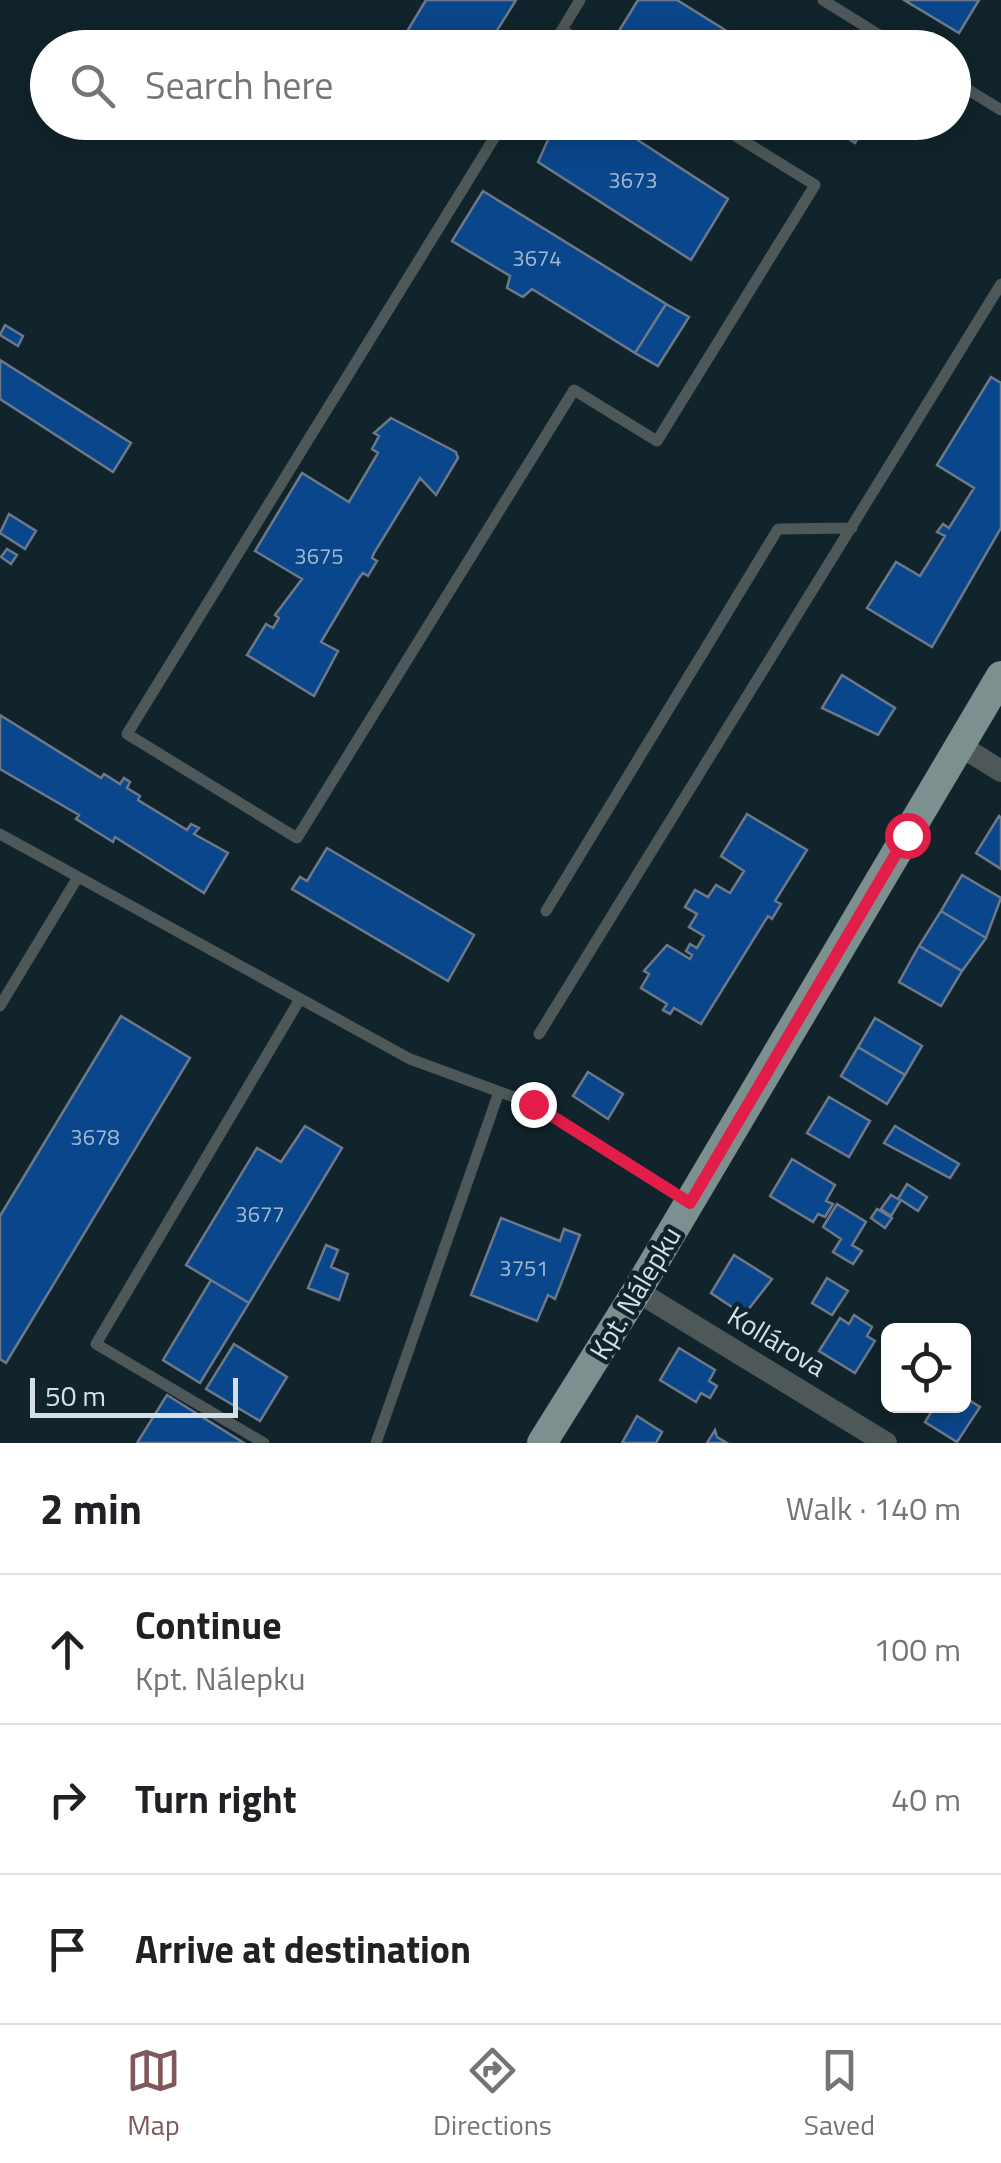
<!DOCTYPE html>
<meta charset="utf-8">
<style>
:root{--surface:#fff;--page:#f2f2f2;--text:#202124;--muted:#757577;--line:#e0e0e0;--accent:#80585a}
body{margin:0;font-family:"Titillium Web",sans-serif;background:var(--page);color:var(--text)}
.controls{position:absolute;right:30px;bottom:30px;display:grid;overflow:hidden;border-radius:15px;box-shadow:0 5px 25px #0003}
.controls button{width:90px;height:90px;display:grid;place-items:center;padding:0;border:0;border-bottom:2px solid var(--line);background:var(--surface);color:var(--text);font:50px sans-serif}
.scale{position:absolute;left:30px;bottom:25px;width:208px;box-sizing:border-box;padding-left:10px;border:5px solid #d5e0e5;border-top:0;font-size:28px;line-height:35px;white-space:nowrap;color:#d5e0e5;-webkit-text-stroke:8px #11242b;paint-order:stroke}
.stop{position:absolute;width:30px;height:30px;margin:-22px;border:8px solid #e11d48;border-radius:50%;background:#fff}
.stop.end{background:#e11d48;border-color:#fff;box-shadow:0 2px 10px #0008}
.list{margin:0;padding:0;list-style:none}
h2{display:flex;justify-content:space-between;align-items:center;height:130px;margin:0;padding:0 40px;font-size:42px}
h2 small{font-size:32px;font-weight:400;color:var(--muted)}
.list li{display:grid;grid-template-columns:65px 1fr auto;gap:30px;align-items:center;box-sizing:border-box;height:150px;padding:0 40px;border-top:2px solid var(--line)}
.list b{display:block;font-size:38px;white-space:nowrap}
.list p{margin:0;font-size:32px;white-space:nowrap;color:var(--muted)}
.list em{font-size:32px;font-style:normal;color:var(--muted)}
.icon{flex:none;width:55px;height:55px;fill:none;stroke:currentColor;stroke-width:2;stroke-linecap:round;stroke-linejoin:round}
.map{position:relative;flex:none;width:1001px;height:1443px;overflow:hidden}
.search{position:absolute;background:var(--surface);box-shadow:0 5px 25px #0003;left:30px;right:30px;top:30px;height:110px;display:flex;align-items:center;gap:25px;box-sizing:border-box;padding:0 35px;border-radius:55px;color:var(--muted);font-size:38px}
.sheet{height:580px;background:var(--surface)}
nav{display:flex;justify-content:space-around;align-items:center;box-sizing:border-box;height:140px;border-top:2px solid var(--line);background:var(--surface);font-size:28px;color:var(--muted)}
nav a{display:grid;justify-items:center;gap:5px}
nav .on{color:var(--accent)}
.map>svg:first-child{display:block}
.building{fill:#0a468b;stroke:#6d7989;stroke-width:2.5}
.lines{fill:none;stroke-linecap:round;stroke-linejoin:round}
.lane{stroke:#4e5858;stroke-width:11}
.street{stroke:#4e5858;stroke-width:22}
.primary{stroke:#7b908f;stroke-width:30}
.route{stroke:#e11d48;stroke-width:12}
.labels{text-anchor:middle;stroke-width:9;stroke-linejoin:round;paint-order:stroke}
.number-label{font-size:22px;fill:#a2bace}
.street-label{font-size:28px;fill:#d5e0e5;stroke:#11242b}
</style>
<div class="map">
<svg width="1001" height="1443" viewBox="0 0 1001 1443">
<rect width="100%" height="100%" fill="#11242b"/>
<!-- building -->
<path class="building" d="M 426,0 L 516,0 L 486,48 L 397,48 Z
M 638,0 L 677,0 L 754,48 L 617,48 L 611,44 Z
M 904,0 L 979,0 L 959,33 Z
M 556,122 L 610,122 L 728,199 L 691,260 L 538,162 Z
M 739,122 L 775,122 L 765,138 Z
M 835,122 L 867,122 L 855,143 L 832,128 Z
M 483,191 L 666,304 L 635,353 L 532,289 L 523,297 L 507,288 L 510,276 L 452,241 Z
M 666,304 L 689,317 L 658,366 L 635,353 Z
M 5,325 L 23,336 L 18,346 L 0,335 Z
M 0,360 L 131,443 L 113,472 L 0,399 Z
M 991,377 L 1001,383 L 1001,528 L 932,647 L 867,608 L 896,562 L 920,576 L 945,536 L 937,532 L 943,524 L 949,528 L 974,488 L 937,465 Z
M 391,418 L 456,452 L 458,458 L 436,495 L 420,478 L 374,553 L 372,558 L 377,561 L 368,576 L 363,573 L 359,578 L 321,642 L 338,651 L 314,696 L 247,655 L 266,624 L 273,628 L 279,618 L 275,615 L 302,579 L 255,551 L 302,473 L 349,502 L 378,453 L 372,449 L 379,436 L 374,433 Z
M 9,514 L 36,531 L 25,549 L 0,533 Z
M 7,549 L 17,555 L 11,564 L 1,557 Z
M 842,675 L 895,708 L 878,735 L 822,708 Z
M 0,715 L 101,778 L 104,774 L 120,784 L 124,778 L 130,782 L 127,788 L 140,796 L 138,800 L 187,830 L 191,824 L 199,828 L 194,834 L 228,853 L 204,893 L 115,837 L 113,842 L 76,819 L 79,815 L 0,769 Z
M 747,814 L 807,850 L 775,901 L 781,904 L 772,919 L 768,916 L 701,1024 L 674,1008 L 670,1014 L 663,1010 L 667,1004 L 641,988 L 649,974 L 644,971 L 667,945 L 690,959 L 692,955 L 686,951 L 690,944 L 697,948 L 704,936 L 689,927 L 697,914 L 685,907 L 695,890 L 708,897 L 716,885 L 730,893 L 744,871 L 721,856 Z
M 999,816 L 1001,818 L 1001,869 L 976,853 Z
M 327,848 L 474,935 L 448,981 L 292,889 L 300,877 L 307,881 Z
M 962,875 L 1001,898 L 986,938 L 941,911 Z
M 941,911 L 986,938 L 962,971 L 919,946 Z
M 919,946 L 962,971 L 941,1006 L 899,982 Z
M 121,1016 L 190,1058 L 6,1363 L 0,1359 L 0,1216 Z
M 875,1018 L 922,1046 L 905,1075 L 858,1047 Z
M 858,1047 L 905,1075 L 887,1104 L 841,1076 Z
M 588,1072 L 623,1094 L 608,1119 L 573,1096 Z
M 829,1097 L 870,1121 L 849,1157 L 807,1133 Z
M 305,1126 L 342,1148 L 249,1303 L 186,1265 L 257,1148 L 281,1162 Z
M 895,1126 L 959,1164 L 950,1178 L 884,1143 Z
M 792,1159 L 835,1185 L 826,1201 L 833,1204 L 825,1217 L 818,1214 L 813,1222 L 770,1196 Z
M 907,1184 L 927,1197 L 918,1211 L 901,1200 L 891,1216 L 881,1209 L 891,1195 L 898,1199 Z
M 837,1204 L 866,1222 L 852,1245 L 862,1251 L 853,1264 L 833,1252 L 841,1239 L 823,1227 Z
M 877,1209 L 892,1218 L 885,1228 L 871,1218 Z
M 501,1218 L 560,1241 L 564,1229 L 580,1235 L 555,1299 L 548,1295 L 537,1321 L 471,1295 Z
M 326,1245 L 338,1250 L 331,1267 L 348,1274 L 339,1300 L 308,1288 Z
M 734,1255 L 772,1279 L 744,1315 L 711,1293 Z
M 827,1278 L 848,1291 L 832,1315 L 812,1303 Z
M 211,1280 L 249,1303 L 200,1383 L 163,1360 Z
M 854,1315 L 872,1327 L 867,1336 L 875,1341 L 855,1373 L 819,1351 L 840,1318 L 849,1324 Z
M 234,1344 L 287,1377 L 260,1421 L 206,1389 Z
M 679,1348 L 715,1370 L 709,1381 L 717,1386 L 710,1398 L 701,1393 L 696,1402 L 660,1380 Z
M 167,1395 L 244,1443 L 137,1443 Z
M 964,1397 L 980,1407 L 957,1442 L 925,1422 L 935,1406 L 964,1406 Z
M 637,1416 L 662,1432 L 656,1443 L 622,1443 Z
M 715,1430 L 717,1437 L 727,1443 L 707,1443 Z"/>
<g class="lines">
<!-- lane -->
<path class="lane" d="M 823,0 L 900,48
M 562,30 L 591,48
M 551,48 L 580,0
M 954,81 L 1001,110
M 504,122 L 127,734 L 297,838 L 574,390 L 657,441 L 815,185 L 713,122
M 0,834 L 410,1059 L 533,1104 L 686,1201
M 546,911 L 778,529 L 852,528
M 0,1006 L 78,877
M 539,1034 L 1001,284
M 264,1443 L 96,1344 L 300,999
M 376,1443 L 499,1092"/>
<!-- street -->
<path class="street" d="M 959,745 L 1001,771
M 637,1291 L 886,1443"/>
<!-- primary -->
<path class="primary" d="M 542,1443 L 637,1291 L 1001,676"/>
</g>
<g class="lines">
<!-- route -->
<path class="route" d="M 533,1104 L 690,1203 L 907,835"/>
</g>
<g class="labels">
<!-- number labels -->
<g class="number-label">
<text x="633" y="188">3673</text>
<text x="537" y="266">3674</text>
<text x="319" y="564">3675</text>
<text x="95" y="1145">3678</text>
<text x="260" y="1222">3677</text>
<text x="524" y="1276">3751</text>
</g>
<!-- street labels -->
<g class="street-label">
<text transform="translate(635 1293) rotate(-59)" y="10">Kpt. Nálepku</text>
<text transform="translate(777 1341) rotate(31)" y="10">Kollárova</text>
</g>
</g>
</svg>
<div class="controls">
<button><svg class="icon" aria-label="locate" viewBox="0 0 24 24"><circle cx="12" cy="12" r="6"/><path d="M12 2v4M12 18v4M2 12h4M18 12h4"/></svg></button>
</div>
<div class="scale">50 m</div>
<div class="stop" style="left:907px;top:835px"></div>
<div class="stop end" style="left:533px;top:1104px"></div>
<div class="search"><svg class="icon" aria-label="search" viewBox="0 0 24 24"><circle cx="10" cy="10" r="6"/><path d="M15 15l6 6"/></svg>Search here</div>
</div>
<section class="sheet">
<h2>2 min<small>Walk · 140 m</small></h2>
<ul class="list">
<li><svg class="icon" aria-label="ahead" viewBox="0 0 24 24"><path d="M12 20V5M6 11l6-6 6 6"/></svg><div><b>Continue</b><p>Kpt. Nálepku</p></div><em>100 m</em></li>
<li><svg class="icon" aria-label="right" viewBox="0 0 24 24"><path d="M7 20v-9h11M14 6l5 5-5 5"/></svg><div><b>Turn right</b></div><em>40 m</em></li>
<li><svg class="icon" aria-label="arrive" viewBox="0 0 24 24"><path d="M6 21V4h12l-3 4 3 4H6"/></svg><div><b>Arrive at destination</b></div></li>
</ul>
</section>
<nav>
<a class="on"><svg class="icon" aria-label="map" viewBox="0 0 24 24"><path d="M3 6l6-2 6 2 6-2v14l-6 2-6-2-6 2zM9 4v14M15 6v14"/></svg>Map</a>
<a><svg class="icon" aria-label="directions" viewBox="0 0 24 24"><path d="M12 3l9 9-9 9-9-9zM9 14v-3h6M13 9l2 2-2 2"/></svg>Directions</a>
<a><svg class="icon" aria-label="saved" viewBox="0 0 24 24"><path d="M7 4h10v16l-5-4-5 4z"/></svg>Saved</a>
</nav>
